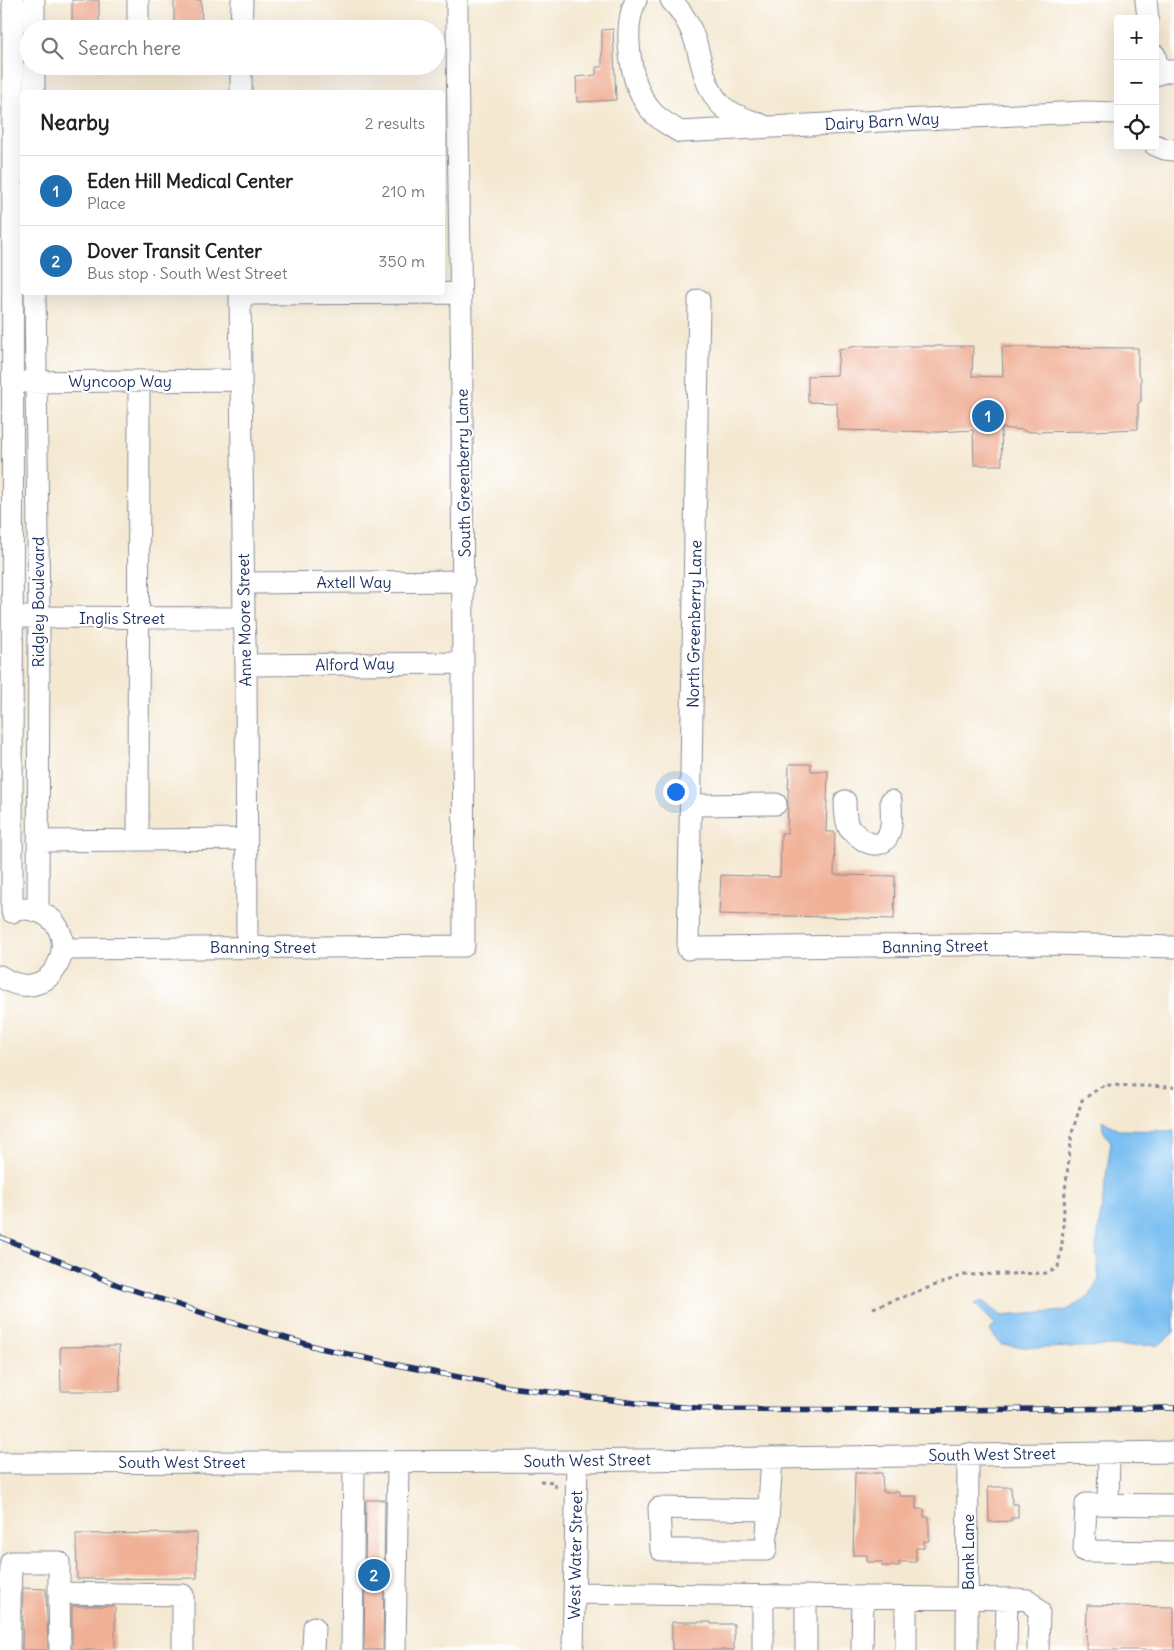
<!DOCTYPE html>
<meta charset="utf-8">
<style>
:root{--surface:#fff;--page:#f2f2f2;--text:#222;--muted:#767676;--line:#e0e0e0;--accent:#1f6fb2}
body{margin:0;font-family:Delius,sans-serif;background:var(--page);color:var(--text)}
.controls{position:absolute;right:15px;top:15px;display:grid;overflow:hidden;border-radius:5px;box-shadow:0 5px 20px #0002}
.controls button{width:45px;height:45px;display:grid;place-items:center;padding:0;border:0;border-bottom:1px solid var(--line);background:var(--surface);color:var(--text);font:25px sans-serif}
.you{position:absolute;left:675px;top:791px;width:18px;height:18px;margin:-12px;border:4px solid #fff;border-radius:50%;background:#1a73e8;box-shadow:0 0 0 8px #1a73e833}
.badge{display:grid;place-items:center;width:32px;height:32px;border-radius:50%;background:var(--accent);color:#fff;font-size:16px;font-weight:700}
.pin{position:absolute;translate:-50% -50%;border:2px solid #fff;box-shadow:0 1px 5px #0006}
.list{margin:0;padding:0;list-style:none}
h2{display:flex;justify-content:space-between;align-items:center;height:65px;margin:0;padding:0 20px;font-size:21px}
h2 small{font-size:16px;font-weight:400;color:var(--muted)}
.list li{display:grid;grid-template-columns:32px 1fr auto;gap:15px;align-items:center;box-sizing:border-box;height:70px;padding:0 20px;border-top:1px solid var(--line)}
.list b{display:block;font-size:19px;white-space:nowrap}
.list p{margin:0;font-size:16px;white-space:nowrap;color:var(--muted)}
.list em{font-size:16px;font-style:normal;color:var(--muted)}
.icon{flex:none;width:28px;height:28px;fill:none;stroke:currentColor;stroke-width:2;stroke-linecap:round;stroke-linejoin:round}
.map{position:relative;flex:none;width:1174px;height:1650px;overflow:hidden}
.search{position:absolute;background:var(--surface);box-shadow:0 5px 20px #0002;left:20px;top:20px;width:425px;height:55px;display:flex;align-items:center;gap:12px;box-sizing:border-box;padding:0 18px;border-radius:28px;color:var(--muted);font-size:19px}
.panel{position:absolute;background:var(--surface);box-shadow:0 5px 20px #0002;left:20px;top:90px;width:425px;height:205px;border-radius:5px}
.map>svg:first-child{display:block}
.water{fill:#7abff1;stroke:#4a77a8}
.building{fill:#f0b096}
.lines{fill:none;stroke-linecap:round;stroke-linejoin:round}
.minor-casing{stroke:#888c98;stroke-width:23}
.path{stroke:#888c98;stroke-width:3;stroke-dasharray:4 4;stroke-linecap:butt}
.minor{stroke:#fff;stroke-width:21}
.rail-casing{stroke:#1b2f5e;stroke-width:5.5}
.rail{stroke:#fff;stroke-width:4;stroke-dasharray:11;stroke-linecap:butt}
.labels{text-anchor:middle;stroke-width:4.5;stroke-linejoin:round;paint-order:stroke}
.street-label{font-size:16px;fill:#1b2f5e;stroke:#fff}
</style>
<div class="map">
<svg width="1174" height="1650" viewBox="0 0 1174 1650">
<rect width="100%" height="100%" fill="#fff"/>
<filter id="ink" filterUnits="userSpaceOnUse"><feTurbulence type="fractalNoise" baseFrequency=".02" numOctaves="2"/><feDisplacementMap in="SourceGraphic" scale="10" xChannelSelector="R" yChannelSelector="G"/><feConvolveMatrix kernelMatrix="1 2 1 2 8 2 1 2 1" color-interpolation-filters="sRGB"/></filter>
<filter id="wash" filterUnits="userSpaceOnUse"><feTurbulence type="fractalNoise" baseFrequency=".0096" numOctaves="4" result="noise"/><feDisplacementMap in="SourceGraphic" scale="20" xChannelSelector="R" yChannelSelector="G"/><feGaussianBlur stdDeviation="1.12" result="paint"/><feColorMatrix in="noise" values="0 0 0 0 0 0 0 0 0 0 0 0 0 0 0 0 0 1.4 0 .05"/><feComposite in="paint" operator="in"/></filter>
<g filter="url(#wash)">
<rect width="100%" height="100%" fill="#f4e8d1"/>
<!-- water -->
<path class="water" d="M 1102,1120 L 1118,1130 L 1174,1131 L 1174,1332 L 1159,1345 L 1037,1348 L 1002,1345 L 990,1331 L 995,1324 L 975,1304 L 982,1301 L 1002,1316 L 1065,1311 L 1089,1297 L 1099,1279 L 1096,1247 L 1111,1142 L 1103,1130 Z"/>
<g id="blocks">
<!-- building -->
<path class="building" d="M 72,0 L 99,0 L 99,24 L 72,24 Z
M 174,0 L 201,0 L 202,23 L 174,23 Z
M 613,29 L 616,100 L 577,102 L 576,77 L 596,75 L 596,67 L 602,67 L 602,30 Z
M 858,346 L 973,346 L 972,376 L 1003,377 L 1002,347 L 1138,348 L 1138,374 L 1141,377 L 1141,401 L 1138,404 L 1138,429 L 1093,431 L 1025,432 L 1024,430 L 1001,428 L 1002,465 L 974,465 L 973,430 L 938,432 L 838,430 L 837,403 L 808,402 L 808,376 L 837,375 L 839,349 Z
M 789,764 L 811,764 L 811,771 L 828,771 L 826,832 L 835,832 L 834,875 L 895,876 L 894,919 L 719,914 L 721,875 L 780,877 L 781,833 L 787,833 Z
M 119,1346 L 120,1391 L 61,1391 L 60,1347 Z
M 855,1473 L 882,1473 L 883,1492 L 899,1492 L 899,1496 L 916,1496 L 916,1509 L 924,1509 L 924,1517 L 929,1517 L 929,1541 L 924,1541 L 924,1548 L 916,1548 L 916,1562 L 899,1562 L 899,1566 L 882,1566 L 882,1562 L 867,1562 L 867,1555 L 853,1555 Z
M 988,1487 L 1011,1487 L 1012,1504 L 1018,1504 L 1018,1518 L 1011,1518 L 1011,1521 L 989,1522 Z
M 366,1500 L 385,1500 L 383,1650 L 364,1650 Z
M 197,1533 L 197,1578 L 77,1579 L 76,1534 Z
M 23,1588 L 46,1589 L 48,1650 L 22,1650 Z
M 1087,1605 L 1174,1607 L 1174,1650 L 1086,1650 Z
M 72,1606 L 115,1606 L 115,1650 L 72,1650 Z
M 672,1622 L 711,1622 L 711,1624 L 734,1624 L 734,1650 L 672,1650 Z"/>
</g>
</g>
<g filter="url(#ink)">
<use href="#blocks" fill-opacity="0" stroke="#888c98" stroke-width="1"/>
<g class="lines">
<defs>
<path id="minor" d="M 636,0 C 622,28 630,84 649,108 C 657,119 669,125 680,132 L 901,120 L 1085,112 L 1118,113
M 671,0 C 683,12 691,27 696,43 C 702,64 705,87 720,104 C 730,115 748,119 762,125
M 1146,0 L 1148,19
M 34,29 L 34,0
M 138,29 L 138,0
M 241,29 L 242,0
M 1155,55 L 1159,73
M 34,66 L 34,92
M 1155,75 L 1168,71 L 1174,71
M 241,92 L 241,66
M 1155,145 L 1165,149 L 1174,150
M 35,292 L 39,617 L 38,912
M 240,292 L 244,618 L 246,665 L 247,947
M 240,294 L 461,293
M 21,382 L 241,380
M 243,583 L 464,581
M 24,617 L 244,618
M 246,665 L 463,663
M 845,801 C 845,809 845,820 849,828 C 851,831 855,833 858,836 C 873,849 888,847 891,825 C 892,817 891,808 891,801
M 700,805 L 776,804
M 138,840 L 139,381
M 38,841 L 246,839
M 12,912 L 13,0
M 696,948 L 1051,944 L 1174,947
M 63,949 L 464,946 C 464,766 464,585 462,404 C 461,269 457,135 457,0
M 688,949 L 699,300
M 0,976 C 58,1016 93,915 25,909
M 0,1463 L 577,1461 L 1174,1452
M 1108,1504 L 1109,1453
M 1174,1505 L 1086,1504 L 1084,1551 L 1174,1552
M 768,1510 L 659,1508 L 661,1550 L 766,1550 L 772,1458
M 574,1593 L 1016,1599 L 1028,1600 L 1039,1611 L 1038,1650
M 763,1596 L 763,1650
M 9,1650 L 11,1562 L 59,1562 L 59,1593
M 60,1650 L 59,1593 L 183,1595 L 183,1650
M 313,1650 L 314,1627
M 352,1650 L 354,1462
M 395,1650 L 398,1462
M 573,1650 L 577,1461
M 806,1650 L 806,1596
M 862,1650 L 863,1597
M 906,1650 L 906,1598
M 967,1650 L 968,1454
M 1006,1650 L 1007,1599"/>
</defs>
<!-- minor casing -->
<use href="#minor" class="minor-casing"/>
<!-- path -->
<path class="path" d="M 873,1308 L 963,1275 L 1049,1273 L 1058,1267 L 1062,1244 L 1065,1191 L 1072,1133 L 1082,1100 L 1104,1085 L 1174,1087
M 540,1481 L 554,1482 L 557,1491"/>
<!-- minor -->
<use href="#minor" class="minor"/>
<defs>
<path id="rail" d="M 0,1237 L 118,1285 L 230,1322 L 320,1348 L 402,1366 L 510,1387 L 643,1404 L 711,1409 L 927,1410 L 1174,1408"/>
</defs>
<!-- rail casing -->
<use href="#rail" class="rail-casing"/>
<!-- rail -->
<use href="#rail" class="rail"/>
</g>
</g>
<g class="labels">
<!-- street labels -->
<g class="street-label">
<text transform="translate(882 121) rotate(-3)" y="6">Dairy Barn Way</text>
<text x="120" y="387">Wyncoop Way</text>
<text transform="translate(463 473) rotate(-91)" y="6">South Greenberry Lane</text>
<text x="354" y="588">Axtell Way</text>
<text transform="translate(38 602) rotate(-90)" y="6">Ridgley Boulevard</text>
<text x="122" y="624">Inglis Street</text>
<text transform="translate(244 620) rotate(-91)" y="6">Anne Moore Street</text>
<text transform="translate(694 624) rotate(-89)" y="6">North Greenberry Lane</text>
<text transform="translate(355 664) rotate(-1)" y="6">Alford Way</text>
<text transform="translate(935 946) rotate(-1)" y="6">Banning Street</text>
<text x="263" y="953">Banning Street</text>
<text transform="translate(992 1454) rotate(-1)" y="6">South West Street</text>
<text transform="translate(587 1460) rotate(-1)" y="6">South West Street</text>
<text x="182" y="1468">South West Street</text>
<text transform="translate(968 1552) rotate(-90)" y="6">Bank Lane</text>
<text transform="translate(575 1555) rotate(-89)" y="6">West Water Street</text>
</g>
</g>
</svg>
<div class="controls">
<button>+</button>
<button>−</button>
<button><svg class="icon" aria-label="locate" viewBox="0 0 24 24"><circle cx="12" cy="12" r="6"/><path d="M12 2v4M12 18v4M2 12h4M18 12h4"/></svg></button>
</div>
<div class="you"></div>
<div class="pin badge" style="left:988px;top:416px">1</div>
<div class="pin badge" style="left:374px;top:1575px">2</div>
<div class="search"><svg class="icon" aria-label="search" viewBox="0 0 24 24"><circle cx="10" cy="10" r="6"/><path d="M15 15l6 6"/></svg>Search here</div>
<section class="panel">
<h2>Nearby<small>2 results</small></h2>
<ul class="list">
<li><span class="badge">1</span><div><b>Eden Hill Medical Center</b><p>Place</p></div><em>210 m</em></li>
<li><span class="badge">2</span><div><b>Dover Transit Center</b><p>Bus stop · South West Street</p></div><em>350 m</em></li>
</ul>
</section>
</div>
